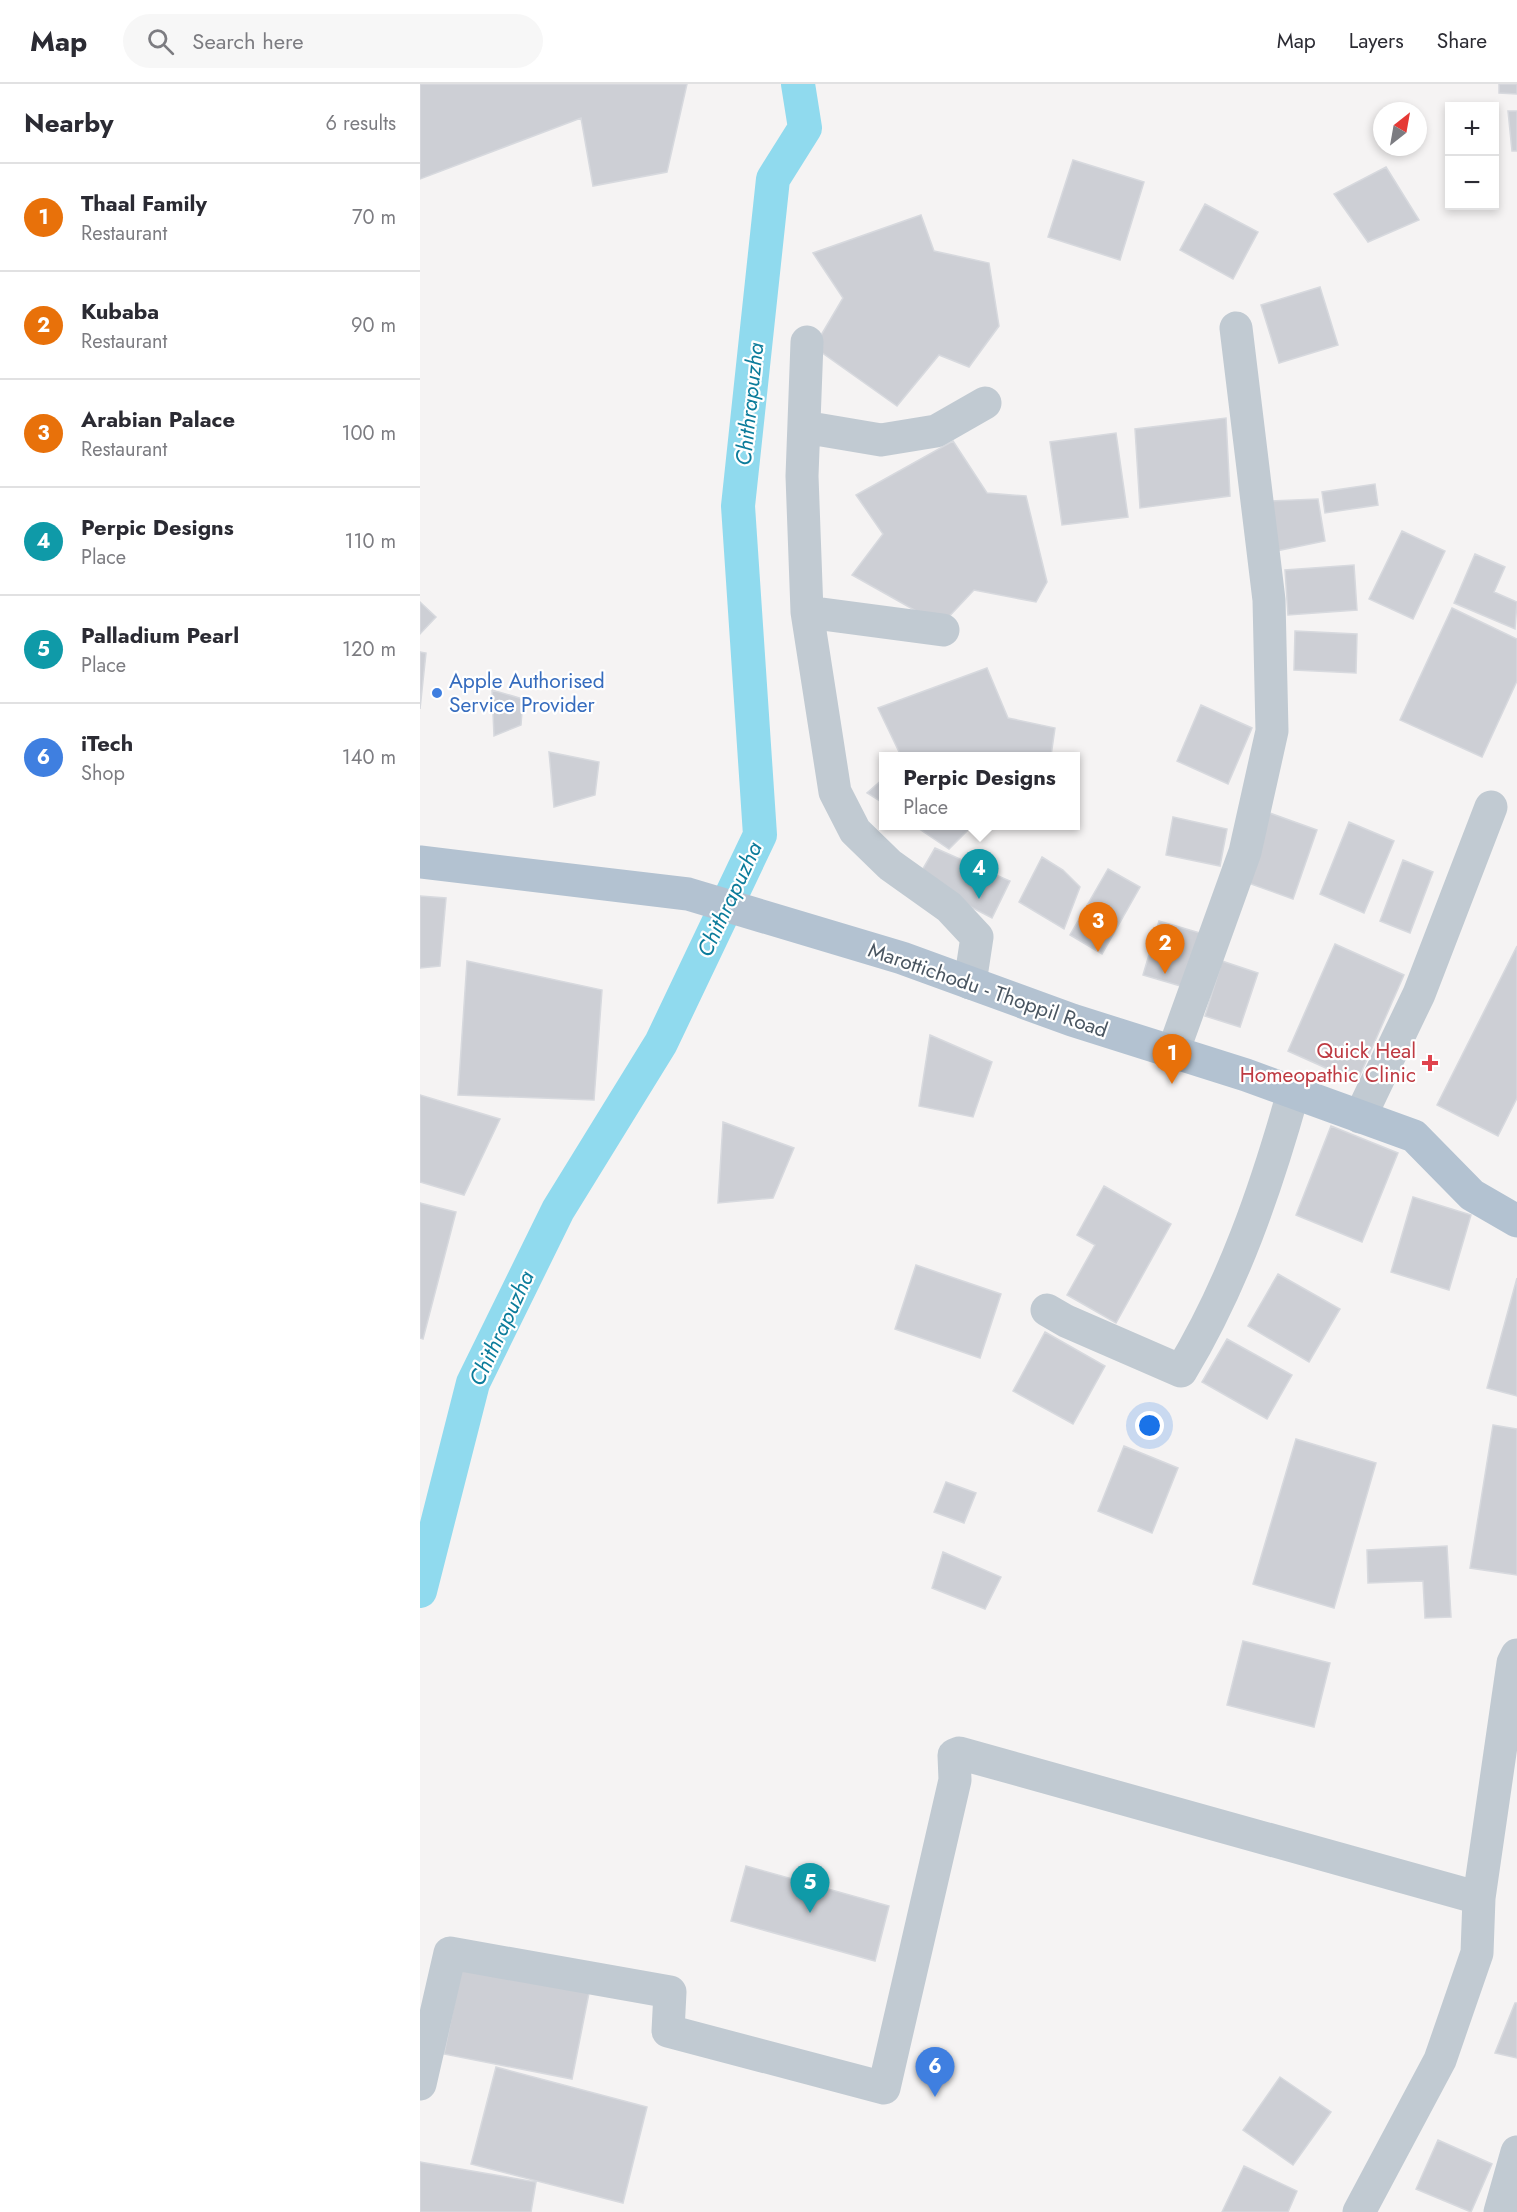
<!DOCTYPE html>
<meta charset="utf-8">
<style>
:root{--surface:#fff;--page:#f7f7f7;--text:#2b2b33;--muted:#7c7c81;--line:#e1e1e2;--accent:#1a73e8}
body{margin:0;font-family:Jost,sans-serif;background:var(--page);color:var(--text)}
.controls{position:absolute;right:18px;top:18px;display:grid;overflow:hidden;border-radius:0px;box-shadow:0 3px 9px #0003}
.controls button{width:54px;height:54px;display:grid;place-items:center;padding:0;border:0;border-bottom:2px solid var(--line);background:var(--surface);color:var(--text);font:30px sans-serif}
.compass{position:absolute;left:953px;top:18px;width:54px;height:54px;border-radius:50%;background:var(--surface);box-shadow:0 3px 9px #0003;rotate:31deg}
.you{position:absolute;left:730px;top:1342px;width:21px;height:21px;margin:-15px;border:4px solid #fff;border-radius:50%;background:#1a73e8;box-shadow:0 0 0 9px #1a73e833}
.badge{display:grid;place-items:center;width:39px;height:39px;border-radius:50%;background:var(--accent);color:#fff;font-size:20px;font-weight:700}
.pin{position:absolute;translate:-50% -50px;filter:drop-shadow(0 2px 3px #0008)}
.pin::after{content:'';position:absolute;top:32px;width:21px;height:18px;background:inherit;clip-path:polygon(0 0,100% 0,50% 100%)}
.popup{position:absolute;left:459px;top:668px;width:201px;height:78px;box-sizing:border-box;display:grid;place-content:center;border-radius:0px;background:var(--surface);filter:drop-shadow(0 2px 4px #0005);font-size:20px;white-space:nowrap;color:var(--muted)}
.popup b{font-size:22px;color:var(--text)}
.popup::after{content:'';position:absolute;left:50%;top:100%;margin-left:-12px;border:12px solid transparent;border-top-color:var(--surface)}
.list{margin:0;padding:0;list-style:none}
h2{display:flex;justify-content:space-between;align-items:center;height:78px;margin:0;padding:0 24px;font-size:26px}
h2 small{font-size:20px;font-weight:400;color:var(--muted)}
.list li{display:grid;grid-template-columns:39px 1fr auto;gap:18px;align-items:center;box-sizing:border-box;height:108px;padding:0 24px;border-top:2px solid var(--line)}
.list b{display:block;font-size:22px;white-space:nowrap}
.list p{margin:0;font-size:20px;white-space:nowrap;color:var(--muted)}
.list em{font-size:20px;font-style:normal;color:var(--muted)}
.icon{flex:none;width:33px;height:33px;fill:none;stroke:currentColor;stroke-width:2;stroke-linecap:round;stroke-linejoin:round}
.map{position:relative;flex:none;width:1097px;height:2128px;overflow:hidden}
header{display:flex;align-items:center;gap:36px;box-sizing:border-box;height:84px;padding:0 30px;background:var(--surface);border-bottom:2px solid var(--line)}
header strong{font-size:28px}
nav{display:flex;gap:33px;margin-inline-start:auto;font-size:21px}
.search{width:420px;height:54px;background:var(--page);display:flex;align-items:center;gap:15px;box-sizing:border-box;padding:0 21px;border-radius:33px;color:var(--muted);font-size:22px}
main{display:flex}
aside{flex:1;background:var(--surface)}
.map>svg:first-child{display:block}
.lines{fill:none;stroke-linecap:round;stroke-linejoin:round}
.canal{stroke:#90daee;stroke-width:34}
.building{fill:#cdcfd5;stroke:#d7d9de;stroke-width:1.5}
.minor{stroke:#c1cad2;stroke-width:33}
.major{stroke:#b3c2d1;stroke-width:33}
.shop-dot{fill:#3f7fe0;stroke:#fff;stroke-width:2}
.health-dot{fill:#e0444e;stroke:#fff;stroke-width:2}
.labels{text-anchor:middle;stroke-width:4.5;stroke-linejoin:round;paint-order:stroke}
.shop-label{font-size:21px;fill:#366cbe;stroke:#fff;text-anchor:start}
.street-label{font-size:21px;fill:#4a5661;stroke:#fff}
.health-label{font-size:21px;fill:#be3a42;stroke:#fff;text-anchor:end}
.water-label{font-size:22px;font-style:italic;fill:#0c7c9b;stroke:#fff}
</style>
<header>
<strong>Map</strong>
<div class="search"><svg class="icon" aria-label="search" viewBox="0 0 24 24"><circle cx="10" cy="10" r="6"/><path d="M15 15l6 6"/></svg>Search here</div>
<nav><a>Map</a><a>Layers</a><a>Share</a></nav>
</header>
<main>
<aside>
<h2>Nearby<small>6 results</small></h2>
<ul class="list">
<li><span class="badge" style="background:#e8710a">1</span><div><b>Thaal Family</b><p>Restaurant</p></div><em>70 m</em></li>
<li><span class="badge" style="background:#e8710a">2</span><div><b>Kubaba</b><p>Restaurant</p></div><em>90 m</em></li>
<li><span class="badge" style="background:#e8710a">3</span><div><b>Arabian Palace</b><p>Restaurant</p></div><em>100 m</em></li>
<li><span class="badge" style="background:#0f9aa8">4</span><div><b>Perpic Designs</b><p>Place</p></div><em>110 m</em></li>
<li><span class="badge" style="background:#0f9aa8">5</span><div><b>Palladium Pearl</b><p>Place</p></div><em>120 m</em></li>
<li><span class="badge" style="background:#3f7fe0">6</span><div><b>iTech</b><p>Shop</p></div><em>140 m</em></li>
</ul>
</aside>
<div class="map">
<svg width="1097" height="2128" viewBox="0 0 1097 2128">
<rect width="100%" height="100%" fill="#f5f3f3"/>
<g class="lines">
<!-- canal -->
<path class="canal" d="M 0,1507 L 53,1299 L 138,1126 L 241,959 L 340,751 L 318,422 L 353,95 L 385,44 L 378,0"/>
</g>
<!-- building -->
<path class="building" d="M 0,0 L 267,0 L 247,88 L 173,102 L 161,34 L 0,95 Z
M 1079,0 L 1097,0 L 1097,10 L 1079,9 Z
M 1088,27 L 1097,27 L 1097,67 L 1092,67 Z
M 653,76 L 724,98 L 700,176 L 628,153 Z
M 966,83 L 999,136 L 948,158 L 914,110 Z
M 785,120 L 838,148 L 813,195 L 760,166 Z
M 501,131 L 514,167 L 569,179 L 579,242 L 549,283 L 519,271 L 477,322 L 394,263 L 423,214 L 393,169 Z
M 900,203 L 918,261 L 859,279 L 841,221 Z
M 806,334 L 810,412 L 720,424 L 715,345 Z
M 696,349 L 708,433 L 642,441 L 630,358 Z
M 533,357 L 567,409 L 606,412 L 627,498 L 616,518 L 554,506 L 521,541 L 432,491 L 463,450 L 436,411 Z
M 955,400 L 958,421 L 905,429 L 902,408 Z
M 898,415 L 905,457 L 856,467 L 849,417 Z
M 982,447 L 1025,467 L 993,535 L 949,515 Z
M 1055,470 L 1085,483 L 1074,508 L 1097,518 L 1095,545 L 1034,519 Z
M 934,481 L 937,526 L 868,531 L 865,486 Z
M 0,518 L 16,533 L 0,550 Z
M 1032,524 L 1097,555 L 1097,597 L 1062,673 L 980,636 Z
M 875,547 L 937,550 L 936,589 L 874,586 Z
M 0,568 L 6,569 L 0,625 Z
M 567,584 L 588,634 L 635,644 L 631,672 L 481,672 L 458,624 Z
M 72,606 L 103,615 L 101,641 L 74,652 Z
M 781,621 L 832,644 L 808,700 L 757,677 Z
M 129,668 L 179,678 L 175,711 L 134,723 Z
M 463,695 L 463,719 L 447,709 Z
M 847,728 L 897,746 L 873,815 L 823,797 Z
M 753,733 L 807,745 L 800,782 L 746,771 Z
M 929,738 L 974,757 L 944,829 L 900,810 Z
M 495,742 L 552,742 L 529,765 Z
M 515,764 L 590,797 L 572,834 L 497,795 Z
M 622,773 L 643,786 L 660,803 L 644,845 L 599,818 Z
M 983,776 L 1013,788 L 990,849 L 960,837 Z
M 688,785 L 720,803 L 682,870 L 650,851 Z
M 0,812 L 26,814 L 20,882 L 0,884 Z
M 739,837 L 780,849 L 764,903 L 723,891 Z
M 915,860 L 984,891 L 937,998 L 868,967 Z
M 1097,862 L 1097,1014 L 1078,1052 L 1017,1021 Z
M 47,877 L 182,906 L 174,1016 L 38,1011 Z
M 802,877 L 838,889 L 820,943 L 785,932 Z
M 510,951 L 572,978 L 553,1033 L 499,1022 Z
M 0,1011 L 80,1035 L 44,1111 L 0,1098 Z
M 303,1038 L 374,1064 L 353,1114 L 298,1119 Z
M 911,1042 L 978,1069 L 942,1158 L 876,1131 Z
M 684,1102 L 751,1140 L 696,1239 L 647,1211 L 675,1161 L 657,1151 Z
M 993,1113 L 1051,1131 L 1029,1206 L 971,1188 Z
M 0,1119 L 36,1128 L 3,1255 L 0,1254 Z
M 496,1181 L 581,1210 L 560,1274 L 475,1245 Z
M 858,1190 L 920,1225 L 889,1278 L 828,1242 Z
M 1097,1194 L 1097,1312 L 1067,1304 Z
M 625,1248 L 685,1282 L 653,1340 L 593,1307 Z
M 807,1255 L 872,1291 L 847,1335 L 782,1298 Z
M 1073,1341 L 1097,1345 L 1097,1491 L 1050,1484 Z
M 876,1355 L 956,1379 L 914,1524 L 833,1500 Z
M 704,1362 L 758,1384 L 732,1449 L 678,1427 Z
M 526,1398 L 556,1409 L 544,1439 L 514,1428 Z
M 1027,1462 L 1031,1533 L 1005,1534 L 1003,1497 L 948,1499 L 947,1466 Z
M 523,1468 L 581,1493 L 565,1525 L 512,1504 Z
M 823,1557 L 910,1579 L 894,1643 L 807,1621 Z
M 326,1782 L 469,1822 L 455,1877 L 311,1837 Z
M 41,1885 L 169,1909 L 152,1995 L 24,1970 Z
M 1095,1919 L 1097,1919 L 1097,1974 L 1075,1969 Z
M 76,1983 L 227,2023 L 203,2119 L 51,2080 Z
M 860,1993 L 911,2028 L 873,2081 L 823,2046 Z
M 1018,2056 L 1072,2080 L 1051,2128 L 996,2105 Z
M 0,2078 L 116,2098 L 111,2128 L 0,2128 Z
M 824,2082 L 877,2107 L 868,2128 L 802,2128 Z"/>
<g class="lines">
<!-- minor -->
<path class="minor" d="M 387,258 L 382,392 L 387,528 L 415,708 L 435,747 L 470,781 L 529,823 L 557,853 L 550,899
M 384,343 L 461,356 L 516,347 L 565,319
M 387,528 L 523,546
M 753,968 L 825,768 L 852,647 L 849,516 L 816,244
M 940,1033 L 999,910 L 1071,723
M 627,1226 L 646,1237 L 761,1287 C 813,1201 846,1105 873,1009
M 0,2000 L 30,1869 L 250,1908 L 248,1947 L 464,2004 L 535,1696 L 534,1671 L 539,1669 L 1059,1814 L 1093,1579 L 1097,1571
M 939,2128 L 1020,1976 L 1057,1869 L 1059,1814
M 1080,2128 L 1097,2068"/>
<!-- major -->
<path class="major" d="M 0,778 L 268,810 L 482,874 L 652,936 L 826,991 L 994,1052 L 1052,1111 L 1097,1137"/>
</g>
<!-- markers -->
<circle class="shop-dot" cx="17" cy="609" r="6"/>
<path class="health-dot" d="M1007 970h6v6h6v6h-6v6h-6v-6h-6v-6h6z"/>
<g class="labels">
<!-- shop labels -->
<g class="shop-label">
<text x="29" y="604">Apple Authorised<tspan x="29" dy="24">Service Provider</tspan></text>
</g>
<!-- street labels -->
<g class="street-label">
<text transform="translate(568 906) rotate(19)" y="7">Marottichodu - Thoppil Road</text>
</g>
<!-- health labels -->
<g class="health-label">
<text x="996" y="974">Quick Heal<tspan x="996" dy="24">Homeopathic Clinic</tspan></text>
</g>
<!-- water labels -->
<g class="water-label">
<text transform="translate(329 320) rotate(-84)" y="8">Chithrapuzha</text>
<text transform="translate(309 815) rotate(-65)" y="8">Chithrapuzha</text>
<text transform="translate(81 1244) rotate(-65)" y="8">Chithrapuzha</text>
</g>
</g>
</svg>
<div class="controls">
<button>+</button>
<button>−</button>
</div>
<svg class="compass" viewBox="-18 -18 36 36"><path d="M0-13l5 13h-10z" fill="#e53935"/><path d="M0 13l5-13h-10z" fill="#7c7c81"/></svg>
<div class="you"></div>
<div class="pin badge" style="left:752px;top:1000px;background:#e8710a">1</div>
<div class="pin badge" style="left:745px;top:890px;background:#e8710a">2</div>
<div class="pin badge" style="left:678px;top:868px;background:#e8710a">3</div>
<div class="pin badge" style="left:559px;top:815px;background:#0f9aa8">4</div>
<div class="popup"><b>Perpic Designs</b>Place</div>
<div class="pin badge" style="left:390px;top:1829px;background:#0f9aa8">5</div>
<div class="pin badge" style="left:515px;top:2013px;background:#3f7fe0">6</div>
</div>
</main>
